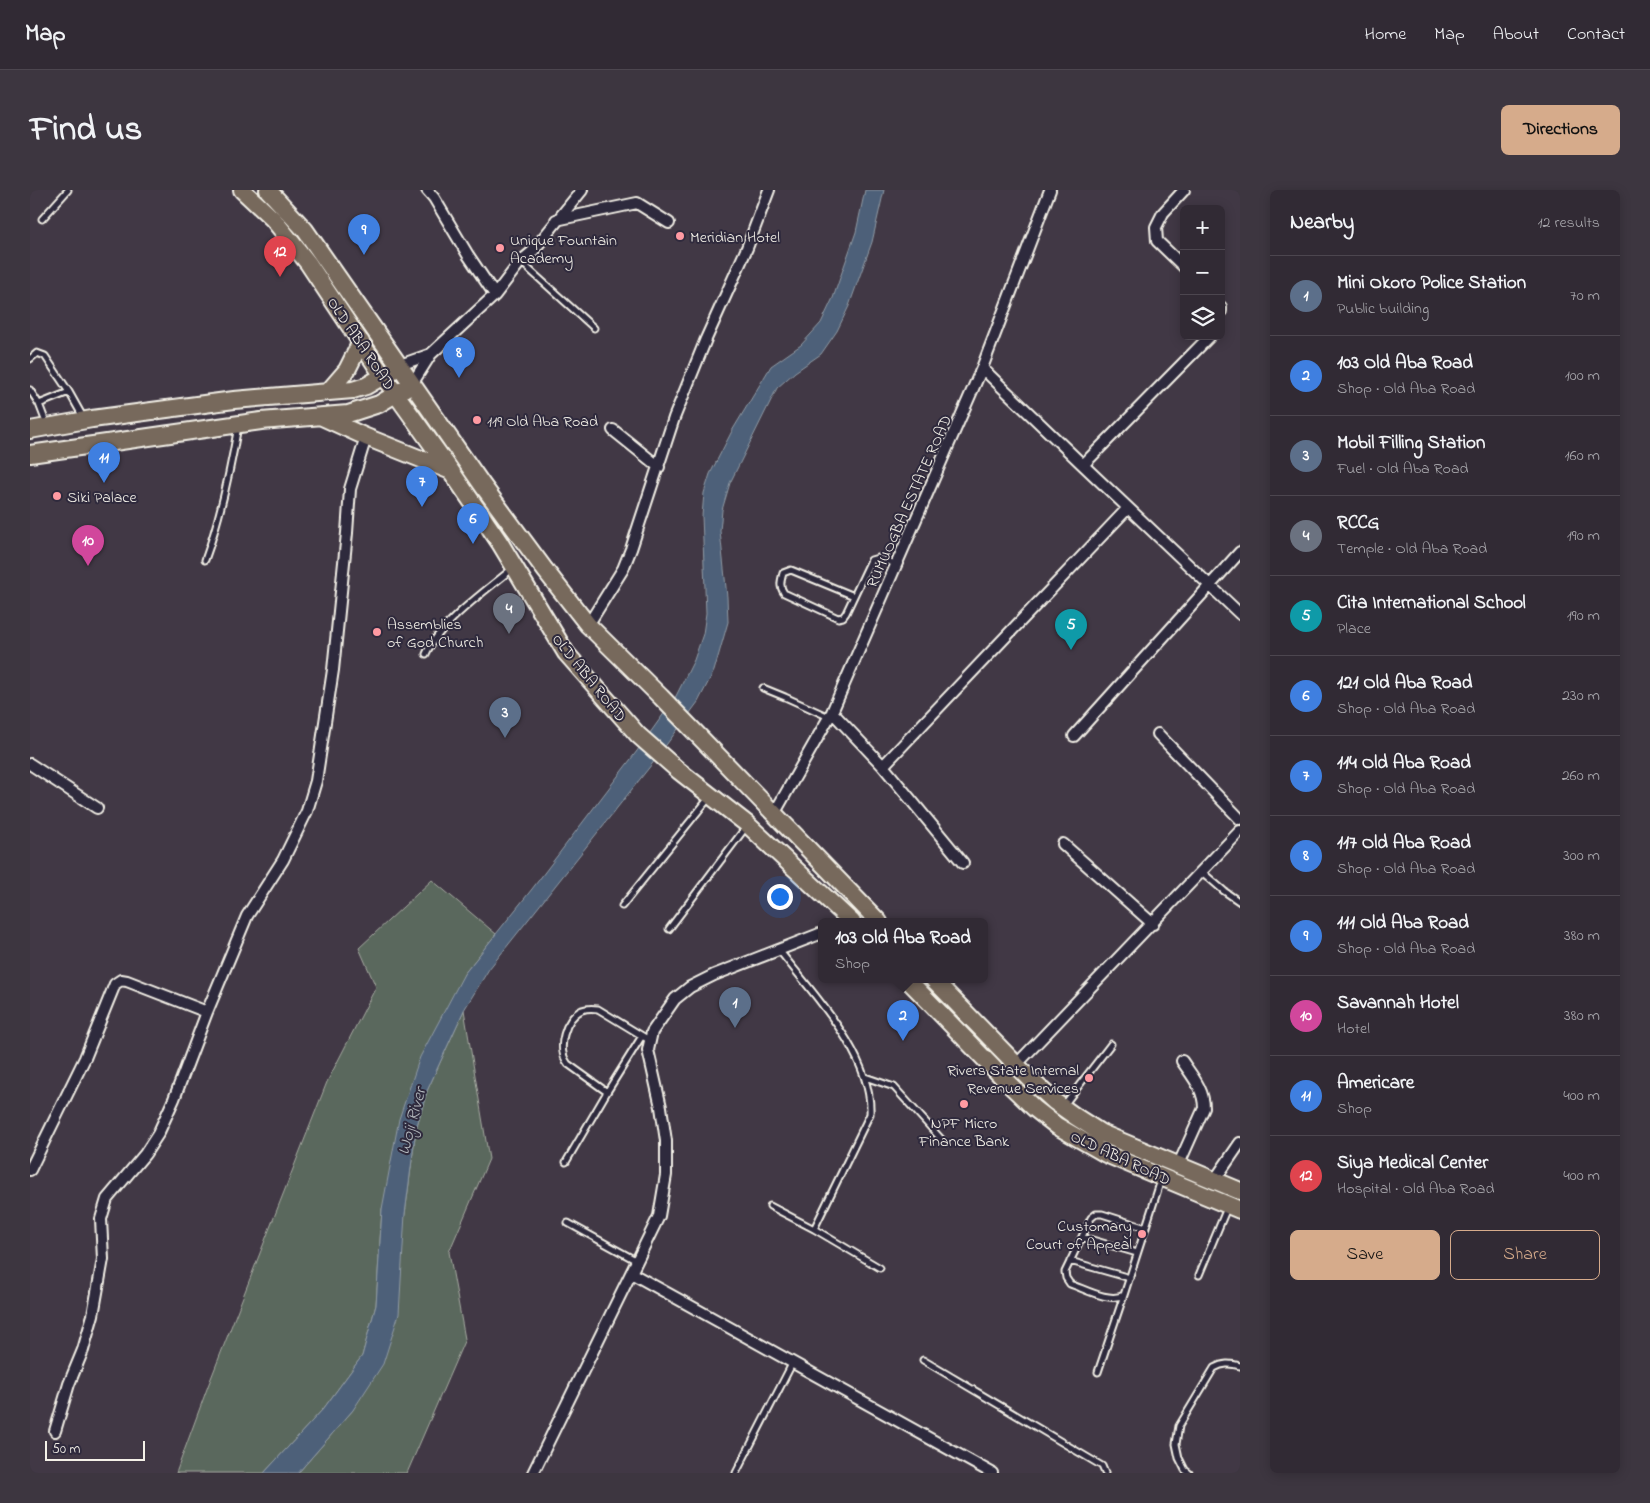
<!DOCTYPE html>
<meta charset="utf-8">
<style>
:root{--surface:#312a34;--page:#3d3640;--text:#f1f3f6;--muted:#a8a7ac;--line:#4c464f;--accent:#d6ab8b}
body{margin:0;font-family:"Indie Flower",sans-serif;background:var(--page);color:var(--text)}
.controls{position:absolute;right:15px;top:15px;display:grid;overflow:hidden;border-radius:8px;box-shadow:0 2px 12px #0003}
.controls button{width:45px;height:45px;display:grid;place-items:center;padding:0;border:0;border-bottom:1px solid var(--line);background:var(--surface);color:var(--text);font:25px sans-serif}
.scale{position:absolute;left:15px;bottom:12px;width:100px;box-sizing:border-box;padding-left:5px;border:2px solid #f4f1e8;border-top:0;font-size:14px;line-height:18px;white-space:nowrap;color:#f4f1e8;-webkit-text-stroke:4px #2f2a3d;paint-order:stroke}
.you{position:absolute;left:749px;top:706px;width:18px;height:18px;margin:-12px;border:4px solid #fff;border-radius:50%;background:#1a73e8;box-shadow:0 0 0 8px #1a73e833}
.badge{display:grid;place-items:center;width:32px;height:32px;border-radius:50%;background:var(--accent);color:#fff;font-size:16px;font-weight:700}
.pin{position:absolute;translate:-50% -41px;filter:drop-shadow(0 1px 2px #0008)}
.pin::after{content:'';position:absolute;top:26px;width:18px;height:15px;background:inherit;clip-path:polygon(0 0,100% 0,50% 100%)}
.popup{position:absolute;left:788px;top:728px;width:170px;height:65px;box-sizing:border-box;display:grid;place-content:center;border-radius:8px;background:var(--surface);filter:drop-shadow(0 1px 4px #0005);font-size:16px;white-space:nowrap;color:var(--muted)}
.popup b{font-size:19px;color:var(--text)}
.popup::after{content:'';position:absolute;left:50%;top:100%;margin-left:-10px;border:10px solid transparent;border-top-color:var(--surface)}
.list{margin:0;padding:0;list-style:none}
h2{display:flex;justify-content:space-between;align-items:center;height:65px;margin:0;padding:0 20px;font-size:21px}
h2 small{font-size:16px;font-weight:400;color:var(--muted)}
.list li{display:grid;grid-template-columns:32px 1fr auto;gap:15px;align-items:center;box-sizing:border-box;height:80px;padding:0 20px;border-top:1px solid var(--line)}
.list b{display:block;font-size:19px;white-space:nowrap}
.list p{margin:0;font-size:16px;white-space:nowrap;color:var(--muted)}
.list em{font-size:16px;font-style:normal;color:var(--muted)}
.actions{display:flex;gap:10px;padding:15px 20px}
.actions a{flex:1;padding:11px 0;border:1px solid var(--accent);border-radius:8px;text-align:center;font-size:18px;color:var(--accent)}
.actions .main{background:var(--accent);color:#111}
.icon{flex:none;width:28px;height:28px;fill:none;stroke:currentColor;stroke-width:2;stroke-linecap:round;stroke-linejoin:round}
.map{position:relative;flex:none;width:1210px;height:1283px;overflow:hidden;border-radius:8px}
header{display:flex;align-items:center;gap:30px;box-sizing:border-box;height:70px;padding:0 25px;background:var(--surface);border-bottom:1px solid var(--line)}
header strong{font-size:24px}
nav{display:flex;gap:28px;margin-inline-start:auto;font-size:18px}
.intro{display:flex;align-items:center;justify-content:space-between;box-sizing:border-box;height:120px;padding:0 30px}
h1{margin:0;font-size:35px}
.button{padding:12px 22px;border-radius:8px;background:var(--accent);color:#111;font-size:18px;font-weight:700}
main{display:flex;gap:30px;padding:0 30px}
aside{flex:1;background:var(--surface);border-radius:8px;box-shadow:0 2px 12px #0003}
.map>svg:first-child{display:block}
.green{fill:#5a675d;stroke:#a7aca2}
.water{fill:#4e6179;stroke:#909ba5}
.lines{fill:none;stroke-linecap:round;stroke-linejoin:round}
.lane-casing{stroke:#f4f1e8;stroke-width:9}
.street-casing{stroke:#f4f1e8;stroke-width:14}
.primary-casing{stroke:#f4f1e8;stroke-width:20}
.lane{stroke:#2f2a3d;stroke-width:5}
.street{stroke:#2f2a3d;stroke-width:10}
.primary{stroke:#77695c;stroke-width:16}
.poi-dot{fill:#ff9aa2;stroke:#2f2a3d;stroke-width:2}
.labels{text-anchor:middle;stroke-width:4;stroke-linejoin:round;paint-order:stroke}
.poi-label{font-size:16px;fill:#f4f1e8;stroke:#2f2a3d;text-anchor:start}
.street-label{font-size:16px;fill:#f4f1e8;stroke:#2f2a3d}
.water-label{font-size:18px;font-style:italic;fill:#b2b7bc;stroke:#2f2a3d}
</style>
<header>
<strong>Map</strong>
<nav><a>Home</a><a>Map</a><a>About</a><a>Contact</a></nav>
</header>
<div class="intro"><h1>Find us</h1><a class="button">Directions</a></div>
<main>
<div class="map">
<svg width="1210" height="1283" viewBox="0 0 1210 1283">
<rect width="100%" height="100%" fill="#413845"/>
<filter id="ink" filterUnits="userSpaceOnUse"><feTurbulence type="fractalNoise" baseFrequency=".02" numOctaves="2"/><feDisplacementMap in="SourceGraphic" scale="10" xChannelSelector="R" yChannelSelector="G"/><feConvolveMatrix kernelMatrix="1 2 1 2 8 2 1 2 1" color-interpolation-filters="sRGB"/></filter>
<g filter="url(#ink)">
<!-- green -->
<path class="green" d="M 402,690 L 466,744 L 434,784 L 352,1019 L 346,1115 L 332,1166 L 294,1218 L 234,1283 L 146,1283 L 178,1196 L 297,892 L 346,797 L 329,758 Z
M 434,820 L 459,969 L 419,1062 L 435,1149 L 377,1283 L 268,1283 L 323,1220 L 375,1024 L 386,939 L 397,901 Z"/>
<!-- water -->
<path class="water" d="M 835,0 L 854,0 L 842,52 L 819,116 L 807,141 L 791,164 L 765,182 L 747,198 L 700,293 L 692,320 L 690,341 L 697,407 L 698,432 L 684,481 L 668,512 L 622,574 L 459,779 L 434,820 L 397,901 L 386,939 L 375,1024 L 369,1124 L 353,1174 L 323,1220 L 268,1283 L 234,1283 L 294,1218 L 332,1166 L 346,1115 L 352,1019 L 369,929 L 390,867 L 434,784 L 502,699 L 607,561 L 645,508 L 664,470 L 673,444 L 676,423 L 672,326 L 674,303 L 680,284 L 702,241 L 741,176 L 771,155 L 791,133 L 803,108 L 826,42 Z"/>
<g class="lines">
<defs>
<path id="lane" d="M 12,29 L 38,0
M 491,72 L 564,138
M 0,169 L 7,163 L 15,166 L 39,202 L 53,227
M 0,200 L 9,214 L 17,235
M 9,214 L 39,202
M 175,370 C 191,326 200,282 208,236
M 824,406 L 761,380 L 753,383 C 751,391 749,396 754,403 L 808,428 L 813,427 L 816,423 L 841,370 L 848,368 L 866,374
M 396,464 C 409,434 456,400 482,379
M 733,498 L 755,507 L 799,527
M 1172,682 L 1194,701 L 1210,712
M 592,716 L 679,608
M 639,739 L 716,637
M 749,760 C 783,804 843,866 840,924 L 784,1039 L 850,1078
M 835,887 L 864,897 L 913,951
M 577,902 L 612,846
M 1034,915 L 1081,854
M 536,972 L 577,902 L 538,874 C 526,859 535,828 552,820 C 557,818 562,818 568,819 L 619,850
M 740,1016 L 784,1039
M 538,1033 L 607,1071
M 1116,1038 L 1072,1024 L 1066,1024 L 1061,1028 L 1035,1082 L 1036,1088 L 1040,1094 C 1055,1099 1079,1113 1094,1105 L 1131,990
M 1052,1047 L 1107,1063
M 1040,1071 L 1100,1088
M 1169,1085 L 1197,1018
M 893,1170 L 1072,1276 L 1075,1283
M 1068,1182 L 1094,1105
M 706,1283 L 762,1174
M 1159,1283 L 1155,1280 L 1149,1268 L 1146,1254 L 1149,1236 L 1184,1178 C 1193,1173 1200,1173 1210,1176"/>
<path id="street" d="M 397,0 L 404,8 L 438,65 L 465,105
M 526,30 L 607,13 L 639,33
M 1154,77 L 1127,51 L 1126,37 L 1133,23 L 1154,0
M 1191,117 L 1191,121
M 370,175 L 401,164
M 952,178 L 1053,275 L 1210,424
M 382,194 L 401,164 L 465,105 L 491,71 L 502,62 L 552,0
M 583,240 L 629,277
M 1053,275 L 1180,146
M 558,435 L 593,379 L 601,359 L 644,228 L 676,149 L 717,58 L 739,0
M 802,522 L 853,576 L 933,673
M 1128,544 L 1210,629
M 1044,546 L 1210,362
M 0,574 L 67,618
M 853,576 L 1098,318
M 744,624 L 802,522 L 952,178 L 1020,0
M 1033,654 L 1123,734
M 986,875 L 1210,641
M 1148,976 L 1174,918 C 1174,899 1162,886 1152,871
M 0,980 L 55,868 L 85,794 L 91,790 L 97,791 L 177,822
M 1184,991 L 1210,953
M 601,1083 L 962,1283
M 25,1241 L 39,1194 L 53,1160 L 63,1125 L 73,1069 L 71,1029 L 77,1009 L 115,964 L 128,944 L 144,909 L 177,822 L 217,726 L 253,670 L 277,621 L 286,591 L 303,480 L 317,343 L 320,299 L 336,247
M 503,1283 L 629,1026 L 636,985 L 636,951 L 631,917 L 618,860 L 622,842 L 645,809 L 660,797 L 684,785 L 792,743"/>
<path id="primary" d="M 212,0 L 243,29 L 278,73 L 353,186 L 421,281 L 470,353 L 536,463 L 608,545 L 649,581 L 717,634 L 822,732
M 238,0 L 275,40 L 453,296 L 515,380 L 558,435 L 631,507 L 849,732
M 298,202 L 317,180 L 331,152
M 292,227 L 336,247 L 421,281
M 0,240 L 62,229 L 204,210 L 323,200 L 336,196 L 362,181
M 0,264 L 231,231 L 318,224 L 349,214 L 374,199
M 878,790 L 979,894 L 1004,918 L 1027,936 L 1076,964 L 1210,1020
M 904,790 L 1003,892 L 1025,912 L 1046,927 L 1071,943 L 1210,1001"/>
</defs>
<!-- lane casing -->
<use href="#lane" class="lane-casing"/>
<!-- street casing -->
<use href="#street" class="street-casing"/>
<!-- primary casing -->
<use href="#primary" class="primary-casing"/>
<!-- lane -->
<use href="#lane" class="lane"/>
<!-- street -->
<use href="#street" class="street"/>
<!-- primary -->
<use href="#primary" class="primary"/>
</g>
</g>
<!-- markers -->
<g class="poi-dot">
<circle cx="650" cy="46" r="5"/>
<circle cx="470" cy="58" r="5"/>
<circle cx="447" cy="230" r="5"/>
<circle cx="27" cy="306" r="5"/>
<circle cx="347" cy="442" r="5"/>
<circle cx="1059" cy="888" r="5"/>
<circle cx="934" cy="914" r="5"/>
<circle cx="1112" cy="1044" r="5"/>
</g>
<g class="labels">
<!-- poi labels -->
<g class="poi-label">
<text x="660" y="52">Meridian Hotel</text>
<text x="480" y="55">Unique Fountain<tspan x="480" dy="18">Academy</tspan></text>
<text x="457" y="236">119 Old Aba Road</text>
<text x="37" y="312">Siki Palace</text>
<text x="357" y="439">Assemblies<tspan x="357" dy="18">of God Church</tspan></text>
<text x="1049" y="885" text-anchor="end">Rivers State Internal<tspan x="1049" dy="18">Revenue Services</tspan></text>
<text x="934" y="938" text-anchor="middle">NPF Micro<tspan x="934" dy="18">Finance Bank</tspan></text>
<text x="1102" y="1041" text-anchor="end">Customary<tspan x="1102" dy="18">Court of Appeal</tspan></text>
</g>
<!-- street labels -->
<g class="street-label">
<text transform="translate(332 153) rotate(56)" y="6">OLD ABA ROAD</text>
<text transform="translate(878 311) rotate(-66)" y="6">RUMUOGBA ESTATE ROAD</text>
<text transform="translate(560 487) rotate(51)" y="6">OLD ABA ROAD</text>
<text transform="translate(1091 967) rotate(25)" y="6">OLD ABA ROAD</text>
</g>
<!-- water labels -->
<g class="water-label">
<text transform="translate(381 931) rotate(-75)" y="6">Woji River</text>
</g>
</g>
</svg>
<div class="controls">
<button>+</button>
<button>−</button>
<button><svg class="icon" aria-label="layers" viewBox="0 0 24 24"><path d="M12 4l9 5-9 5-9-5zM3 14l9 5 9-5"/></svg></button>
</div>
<div class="scale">50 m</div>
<div class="you"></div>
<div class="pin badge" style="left:705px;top:838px;background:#5c6f8a">1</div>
<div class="pin badge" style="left:873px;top:851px;background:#3f7fe0">2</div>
<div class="popup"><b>103 Old Aba Road</b>Shop</div>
<div class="pin badge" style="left:475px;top:548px;background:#5c6f8a">3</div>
<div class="pin badge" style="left:479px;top:444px;background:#6b7280">4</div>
<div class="pin badge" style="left:1041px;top:460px;background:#0f9aa8">5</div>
<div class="pin badge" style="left:443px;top:354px;background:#3f7fe0">6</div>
<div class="pin badge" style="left:392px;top:317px;background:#3f7fe0">7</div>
<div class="pin badge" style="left:429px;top:188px;background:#3f7fe0">8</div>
<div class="pin badge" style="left:334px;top:65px;background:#3f7fe0">9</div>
<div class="pin badge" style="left:58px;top:376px;background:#d1479c">10</div>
<div class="pin badge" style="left:74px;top:293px;background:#3f7fe0">11</div>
<div class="pin badge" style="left:250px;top:87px;background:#e0444e">12</div>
</div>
<aside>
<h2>Nearby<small>12 results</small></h2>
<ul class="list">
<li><span class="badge" style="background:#5c6f8a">1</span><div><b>Mini Okoro Police Station</b><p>Public building</p></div><em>70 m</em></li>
<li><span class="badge" style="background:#3f7fe0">2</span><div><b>103 Old Aba Road</b><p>Shop · Old Aba Road</p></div><em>100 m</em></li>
<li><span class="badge" style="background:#5c6f8a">3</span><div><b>Mobil Filling Station</b><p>Fuel · Old Aba Road</p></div><em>160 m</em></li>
<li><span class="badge" style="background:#6b7280">4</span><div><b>RCCG</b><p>Temple · Old Aba Road</p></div><em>190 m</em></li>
<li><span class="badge" style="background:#0f9aa8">5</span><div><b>Cita International School</b><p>Place</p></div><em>190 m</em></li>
<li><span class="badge" style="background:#3f7fe0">6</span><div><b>121 Old Aba Road</b><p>Shop · Old Aba Road</p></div><em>230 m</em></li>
<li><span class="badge" style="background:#3f7fe0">7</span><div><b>114 Old Aba Road</b><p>Shop · Old Aba Road</p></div><em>260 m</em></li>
<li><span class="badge" style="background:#3f7fe0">8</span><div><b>117 Old Aba Road</b><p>Shop · Old Aba Road</p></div><em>300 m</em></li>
<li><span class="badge" style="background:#3f7fe0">9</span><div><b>111 Old Aba Road</b><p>Shop · Old Aba Road</p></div><em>380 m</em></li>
<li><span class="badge" style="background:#d1479c">10</span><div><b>Savannah Hotel</b><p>Hotel</p></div><em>380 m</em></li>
<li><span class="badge" style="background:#3f7fe0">11</span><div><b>Americare</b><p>Shop</p></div><em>400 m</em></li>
<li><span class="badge" style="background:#e0444e">12</span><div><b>Siya Medical Center</b><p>Hospital · Old Aba Road</p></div><em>400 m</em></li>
</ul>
<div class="actions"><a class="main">Save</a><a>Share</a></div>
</aside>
</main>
